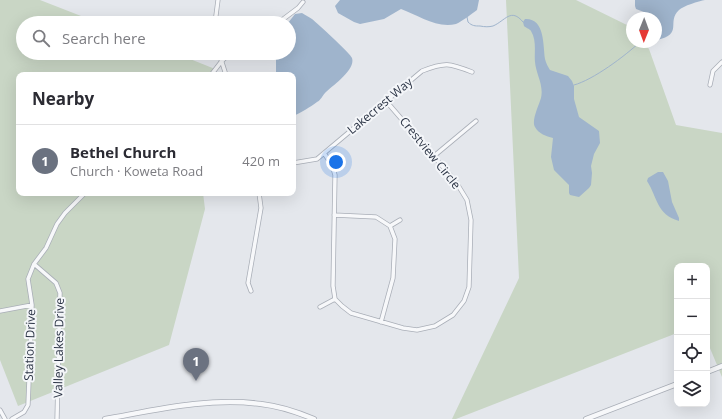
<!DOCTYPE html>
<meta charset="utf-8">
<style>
:root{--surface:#fff;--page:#f7f7f7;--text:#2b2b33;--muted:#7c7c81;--line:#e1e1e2;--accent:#d1495b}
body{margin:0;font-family:"Open Sans",sans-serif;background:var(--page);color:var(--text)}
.controls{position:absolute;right:12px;bottom:12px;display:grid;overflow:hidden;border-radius:8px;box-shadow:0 4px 16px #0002}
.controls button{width:36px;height:36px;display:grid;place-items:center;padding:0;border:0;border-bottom:1px solid var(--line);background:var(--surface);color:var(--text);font:20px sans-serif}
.compass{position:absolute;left:626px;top:12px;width:36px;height:36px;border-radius:50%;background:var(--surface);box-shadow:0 4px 16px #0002;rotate:181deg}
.you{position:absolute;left:336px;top:162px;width:14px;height:14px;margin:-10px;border:3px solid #fff;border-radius:50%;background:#1a73e8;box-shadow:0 0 0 6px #1a73e833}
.badge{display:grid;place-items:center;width:26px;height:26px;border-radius:50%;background:var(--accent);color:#fff;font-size:13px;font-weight:700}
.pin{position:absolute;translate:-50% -33px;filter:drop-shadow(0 1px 2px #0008)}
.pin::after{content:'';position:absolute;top:21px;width:14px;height:12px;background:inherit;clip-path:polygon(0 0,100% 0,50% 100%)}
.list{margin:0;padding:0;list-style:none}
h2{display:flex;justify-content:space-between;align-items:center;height:52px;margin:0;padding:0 16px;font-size:17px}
h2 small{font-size:13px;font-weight:400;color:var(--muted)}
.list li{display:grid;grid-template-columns:26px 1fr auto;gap:12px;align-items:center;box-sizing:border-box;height:72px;padding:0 16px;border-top:1px solid var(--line)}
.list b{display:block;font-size:15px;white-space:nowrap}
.list p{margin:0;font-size:13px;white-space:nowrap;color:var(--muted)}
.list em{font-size:13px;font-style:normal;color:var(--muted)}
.icon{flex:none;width:22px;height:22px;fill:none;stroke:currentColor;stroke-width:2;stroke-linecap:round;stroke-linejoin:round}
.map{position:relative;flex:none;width:722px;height:419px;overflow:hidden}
.search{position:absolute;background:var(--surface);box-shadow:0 4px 16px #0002;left:16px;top:16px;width:280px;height:44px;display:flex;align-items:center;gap:10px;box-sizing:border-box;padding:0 14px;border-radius:22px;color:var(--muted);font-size:15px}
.panel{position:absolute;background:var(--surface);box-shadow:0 4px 16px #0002;left:16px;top:72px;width:280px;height:124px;border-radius:8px}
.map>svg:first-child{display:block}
.green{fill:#c9d6c5}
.water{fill:#9fb4cc}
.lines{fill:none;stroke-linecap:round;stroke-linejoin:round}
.stream{stroke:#9fb4cc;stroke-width:1}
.minor-casing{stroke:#a9aeb7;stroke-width:5}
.tertiary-casing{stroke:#a9aeb7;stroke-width:6}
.minor{stroke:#f7f8fa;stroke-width:3.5}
.tertiary{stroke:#f7f8fa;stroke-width:4.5}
.labels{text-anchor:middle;stroke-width:4;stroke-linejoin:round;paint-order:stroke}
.street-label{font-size:12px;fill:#2b3445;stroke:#f4f6f9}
</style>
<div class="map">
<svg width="722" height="419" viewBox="0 0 722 419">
<rect width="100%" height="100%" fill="#e4e7ec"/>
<!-- green -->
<path class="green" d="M 0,0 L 40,0 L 99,23 L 23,23 L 23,53 L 175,53 L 215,69 L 212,75 L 19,75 L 19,193 L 203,193 L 205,209 L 169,345 L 18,406 L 0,360 Z
M 506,0 L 576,0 L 631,27 L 632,29 L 632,42 L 643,42 L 649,49 L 676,125 L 722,133 L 722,377 L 707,341 L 707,266 L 677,266 L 677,333 L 456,419 L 452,419 L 519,278 Z"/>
<!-- water -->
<path class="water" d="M 340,0 L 479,0 L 477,10 C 471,14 463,21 456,24 C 437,29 418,15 401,9 L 384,19 L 360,24 L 354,22 L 338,13 L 335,6 Z
M 635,0 L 705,0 C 699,1 683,6 679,10 C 666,22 684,34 657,40 L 656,18 L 635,18 L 647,16 L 644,12 L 636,9 L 635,6 Z
M 302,13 C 305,15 309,17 312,19 C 317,23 351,54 352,58 C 356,70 332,86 325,93 C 322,96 321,100 317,102 C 310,107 301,113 293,116 L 293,75 L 276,75 L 276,53 L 289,53 L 289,23 L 288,23 L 295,14 Z
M 525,19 C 545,18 543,45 545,59 C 546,63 548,67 550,70 L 568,76 L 572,81 L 574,86 L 574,99 L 579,117 L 599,131 L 600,143 L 594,154 L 591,166 L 592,173 L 591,185 L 589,188 L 579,197 L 570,195 L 569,193 L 569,185 L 554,170 L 551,157 L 553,138 C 546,136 539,134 535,127 C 531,121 539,105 541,98 C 544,85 536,74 535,62 C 534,52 537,41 531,31 C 530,29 526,28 524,26 L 523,22 Z
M 658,172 L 663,172 L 668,181 L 672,202 L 679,218 L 679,221 C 656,214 658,198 647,181 L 648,178 Z"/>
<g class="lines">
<!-- stream -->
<path class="stream" d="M 467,17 L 468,22 C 472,26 475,26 480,26 C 485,27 489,27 493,26 C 505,21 511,7 523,22
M 574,85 C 593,80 625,56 640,42"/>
<defs>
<path id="minor" d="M 215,23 L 218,0
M 278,23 L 298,8 L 303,2
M 219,53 L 226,75
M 211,75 L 221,62 L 230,53
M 710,85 L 713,71 L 722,62
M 324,153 L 332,165 L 335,175 L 333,286 L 335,299 L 342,306 L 351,313 L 403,328 L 417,330 L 435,326 L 453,315 L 464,301 L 469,287 L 471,220 L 467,200 L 456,182 L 386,101
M 434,156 L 476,121
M 293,163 L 317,159 L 422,71 C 445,62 449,63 472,72
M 334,215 L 376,217 L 390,226 L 395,239 L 393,278 L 381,322
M 390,226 L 400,220
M 34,264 L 56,283 L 60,293 L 57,419
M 251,291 L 248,283 L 261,208 L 259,193
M 320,307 L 335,299
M 0,311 L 32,305
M 0,410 L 5,419
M 12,419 L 24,412 L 28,405 L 32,305 L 28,279 L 34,264 L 46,248 L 57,224 L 65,213 L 85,193"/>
<path id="tertiary" d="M 707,372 L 722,366
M 105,419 C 156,410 209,397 261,404 C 279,406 297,412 314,419
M 586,419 L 677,384"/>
</defs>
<!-- minor casing -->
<use href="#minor" class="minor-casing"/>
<!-- tertiary casing -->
<use href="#tertiary" class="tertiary-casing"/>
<!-- minor -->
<use href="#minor" class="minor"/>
<!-- tertiary -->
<use href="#tertiary" class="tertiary"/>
</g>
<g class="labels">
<!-- street labels -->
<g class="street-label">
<text transform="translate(380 106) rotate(-40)" y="4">Lakecrest Way</text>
<text transform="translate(430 153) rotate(51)" y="4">Crestview Circle</text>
<text transform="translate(30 345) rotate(-88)" y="4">Station Drive</text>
<text transform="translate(59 348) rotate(-89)" y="4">Valley Lakes Drive</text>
</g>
</g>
</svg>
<div class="controls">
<button>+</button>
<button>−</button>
<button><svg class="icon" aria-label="locate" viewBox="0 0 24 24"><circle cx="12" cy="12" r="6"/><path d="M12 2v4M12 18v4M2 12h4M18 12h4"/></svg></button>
<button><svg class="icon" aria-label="layers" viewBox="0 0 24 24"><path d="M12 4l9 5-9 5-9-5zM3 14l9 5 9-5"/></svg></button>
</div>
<svg class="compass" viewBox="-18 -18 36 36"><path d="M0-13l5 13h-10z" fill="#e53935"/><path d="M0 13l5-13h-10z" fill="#7c7c81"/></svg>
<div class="you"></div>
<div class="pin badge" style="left:196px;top:381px;background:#6b7280">1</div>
<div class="search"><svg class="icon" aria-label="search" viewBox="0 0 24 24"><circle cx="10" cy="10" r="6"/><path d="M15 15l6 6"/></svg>Search here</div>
<section class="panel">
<h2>Nearby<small></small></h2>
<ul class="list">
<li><span class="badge" style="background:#6b7280">1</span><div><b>Bethel Church</b><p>Church · Koweta Road</p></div><em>420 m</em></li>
</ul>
</section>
</div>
